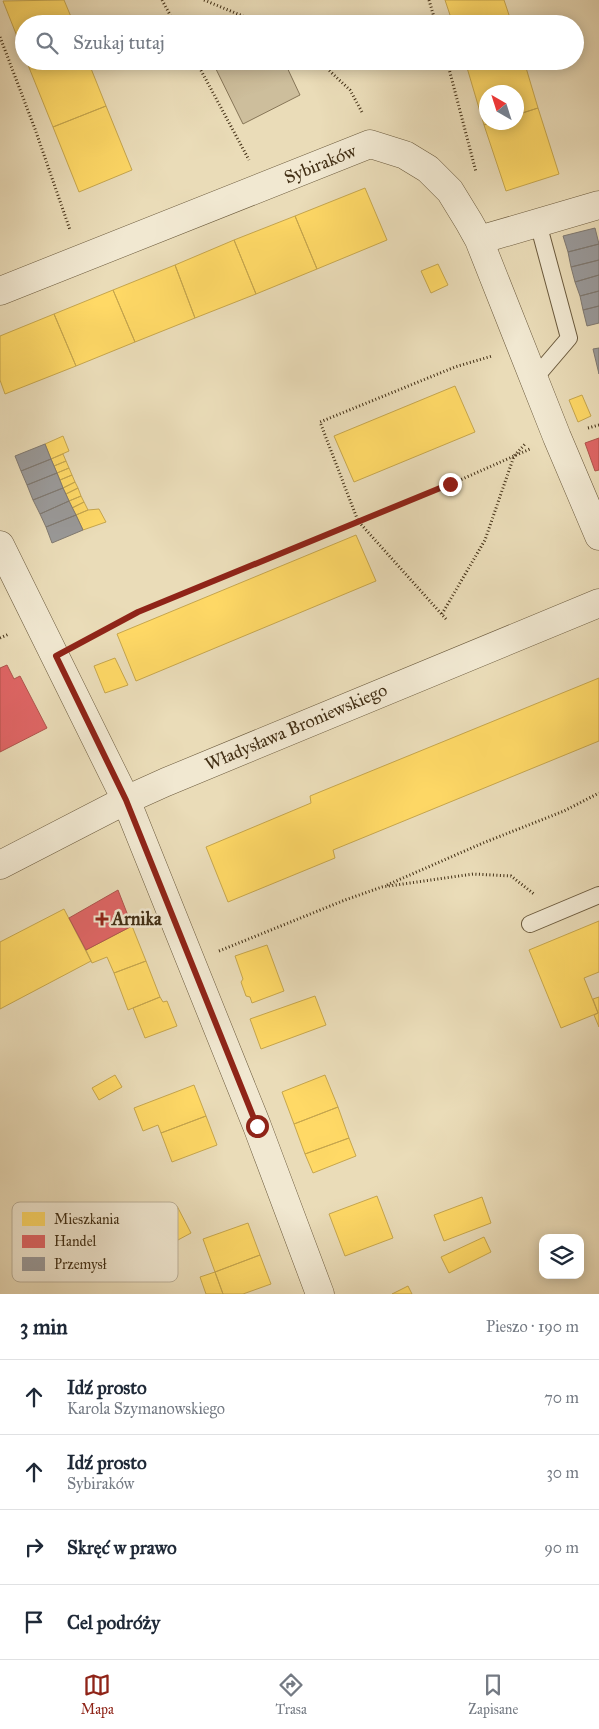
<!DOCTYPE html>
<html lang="pl">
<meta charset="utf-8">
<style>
:root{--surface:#fff;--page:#f6f6f7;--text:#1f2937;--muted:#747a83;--line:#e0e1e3;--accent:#8f2418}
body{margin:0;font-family:"IM FELL Great Primer",serif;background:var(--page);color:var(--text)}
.controls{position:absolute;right:15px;bottom:15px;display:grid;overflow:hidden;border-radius:10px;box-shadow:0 2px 12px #0003}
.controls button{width:45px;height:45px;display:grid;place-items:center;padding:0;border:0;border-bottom:1px solid var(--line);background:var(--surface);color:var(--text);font:25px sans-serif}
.compass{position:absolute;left:479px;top:85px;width:45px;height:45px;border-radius:50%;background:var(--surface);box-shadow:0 2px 12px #0003;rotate:321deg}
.stop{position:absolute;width:15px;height:15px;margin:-11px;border:4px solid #8f2418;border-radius:50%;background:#fff}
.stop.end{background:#8f2418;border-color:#fff;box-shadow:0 1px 5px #0008}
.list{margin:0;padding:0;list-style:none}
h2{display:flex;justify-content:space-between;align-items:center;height:65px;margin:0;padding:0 20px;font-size:21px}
h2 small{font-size:16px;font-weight:400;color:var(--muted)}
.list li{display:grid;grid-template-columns:32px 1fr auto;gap:15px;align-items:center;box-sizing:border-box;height:75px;padding:0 20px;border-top:1px solid var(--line)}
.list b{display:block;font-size:19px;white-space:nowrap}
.list p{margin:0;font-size:16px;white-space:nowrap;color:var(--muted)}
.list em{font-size:16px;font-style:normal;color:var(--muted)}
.icon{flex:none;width:28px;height:28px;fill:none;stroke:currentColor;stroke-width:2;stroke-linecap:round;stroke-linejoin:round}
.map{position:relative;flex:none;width:599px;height:1294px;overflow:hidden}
.search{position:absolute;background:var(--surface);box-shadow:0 2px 12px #0003;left:15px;right:15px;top:15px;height:55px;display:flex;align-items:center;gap:12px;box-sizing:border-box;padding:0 18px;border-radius:28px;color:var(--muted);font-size:19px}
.sheet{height:365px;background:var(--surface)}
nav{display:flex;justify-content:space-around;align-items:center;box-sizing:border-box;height:70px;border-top:1px solid var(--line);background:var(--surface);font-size:14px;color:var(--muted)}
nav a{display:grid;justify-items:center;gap:2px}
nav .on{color:var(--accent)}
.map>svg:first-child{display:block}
.green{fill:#cdbe9c;stroke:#877658}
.homes{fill:#ffd966;stroke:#c6a64d}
.shops{fill:#e06666;stroke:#b0554d}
.industry{fill:#999;stroke:#7f7971}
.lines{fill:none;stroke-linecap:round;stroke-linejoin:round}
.lane-casing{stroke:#6b5a3d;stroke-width:18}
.street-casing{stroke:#6b5a3d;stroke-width:29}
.path{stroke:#412e14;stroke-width:3;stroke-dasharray:1 2.5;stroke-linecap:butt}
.lane{stroke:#f1e8d1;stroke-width:16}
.street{stroke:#f1e8d1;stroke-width:28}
.route{stroke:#8f2418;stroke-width:6}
.poi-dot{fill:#8f2418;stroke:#f1e8d1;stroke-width:2}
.labels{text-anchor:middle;stroke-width:5;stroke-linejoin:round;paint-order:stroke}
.street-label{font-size:18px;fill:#412e14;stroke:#f1e8d1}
.poi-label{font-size:18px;font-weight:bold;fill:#412e14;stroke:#f1e8d1;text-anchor:start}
.key{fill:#f1e8d1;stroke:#bcb098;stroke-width:1}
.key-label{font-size:14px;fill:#412e14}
</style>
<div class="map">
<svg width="599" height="1294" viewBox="0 0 599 1294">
<rect width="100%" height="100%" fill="#eadcb8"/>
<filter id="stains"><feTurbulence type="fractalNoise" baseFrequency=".004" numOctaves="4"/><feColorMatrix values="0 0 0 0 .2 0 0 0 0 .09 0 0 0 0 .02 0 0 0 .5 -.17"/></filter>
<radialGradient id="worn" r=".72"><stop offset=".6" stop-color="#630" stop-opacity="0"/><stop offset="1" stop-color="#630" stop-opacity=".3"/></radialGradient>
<!-- green -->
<path class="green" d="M 212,61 L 284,61 L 300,95 L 243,124 Z"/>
<!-- homes -->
<path class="homes" d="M 64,0 L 74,24 L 24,24 L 24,54 L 3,1 Z
M 445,0 L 504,0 L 512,24 L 453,24 Z
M 37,61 L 88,61 L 106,106 L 53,127 L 28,65 Z
M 465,61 L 524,61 L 538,108 L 516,115 L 516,92 L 486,92 L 486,122 L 492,122 L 484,125 Z
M 106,106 L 132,170 L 79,192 L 53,127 Z
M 538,108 L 559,174 L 506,191 L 484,125 L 492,122 L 516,122 L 516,115 Z
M 365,188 L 387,240 L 317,269 L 295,216 Z
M 295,216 L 317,269 L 256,294 L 234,240 Z
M 234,240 L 256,294 L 195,318 L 175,265 Z
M 438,264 L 448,285 L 431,293 L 421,271 Z
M 175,265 L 195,318 L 135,342 L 113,290 Z
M 113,290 L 135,342 L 76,366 L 54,314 Z
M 54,314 L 76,366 L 5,394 L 0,380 L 0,336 Z
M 455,386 L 475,432 L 354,482 L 334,436 Z
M 582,395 L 591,416 L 578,422 L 569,400 Z
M 63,436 L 69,451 L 51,459 L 45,444 Z
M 63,454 L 66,461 L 54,466 L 51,459 Z
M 66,461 L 69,468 L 57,473 L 54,466 Z
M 69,468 L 72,475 L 60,480 L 57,473 Z
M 72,475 L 75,482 L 63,488 L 60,480 Z
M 75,482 L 78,488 L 66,494 L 63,488 Z
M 78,488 L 81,496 L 69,501 L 66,494 Z
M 81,496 L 84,502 L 72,508 L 69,501 Z
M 84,502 L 88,510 L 76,515 L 72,508 Z
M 99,509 L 106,522 L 83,530 L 76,515 L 88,510 Z
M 356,535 L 376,581 L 136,681 L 117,634 Z
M 115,658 L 128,685 L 105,693 L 94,666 Z
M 599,678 L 599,741 L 333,850 L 335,858 L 228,902 L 206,847 L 311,803 L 310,796 Z
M 64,909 L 91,961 L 0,1009 L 0,942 Z
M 599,921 L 599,972 L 584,978 L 598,1013 L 561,1028 L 529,950 Z
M 132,926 L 146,961 L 114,973 L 107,957 L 92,963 L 86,950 Z
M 267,945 L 284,991 L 252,1003 L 250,997 L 246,996 L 241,982 L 243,979 L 235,956 Z
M 146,961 L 160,997 L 128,1010 L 114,973 Z
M 315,996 L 326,1025 L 261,1049 L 250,1019 Z
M 160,997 L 163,1002 L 167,1001 L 177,1026 L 145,1038 L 133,1008 Z
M 599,997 L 599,1027 L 594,1015 L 598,1013 L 593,999 Z
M 115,1075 L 122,1087 L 99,1100 L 92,1088 Z
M 325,1075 L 338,1107 L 294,1124 L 282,1092 Z
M 194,1085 L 206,1116 L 161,1133 L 158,1125 L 143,1131 L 134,1108 Z
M 338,1107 L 349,1138 L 305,1154 L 294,1124 Z
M 206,1116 L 217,1145 L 172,1162 L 161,1133 Z
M 349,1138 L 356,1156 L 313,1173 L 305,1154 Z
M 377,1196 L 393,1238 L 345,1256 L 329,1214 Z
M 482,1197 L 491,1223 L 444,1241 L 434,1215 Z
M 177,1206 L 191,1233 L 163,1248 L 160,1240 L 147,1248 L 136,1228 Z
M 248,1223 L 260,1255 L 215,1272 L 203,1239 Z
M 484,1237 L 491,1252 L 449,1273 L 441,1257 Z
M 260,1255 L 271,1284 L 243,1294 L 223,1294 L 215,1272 Z
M 215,1272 L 223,1294 L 206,1294 L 200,1277 Z
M 408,1286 L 412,1294 L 392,1294 Z"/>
<!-- shops -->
<path class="shops" d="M 599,438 L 599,470 L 595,471 L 585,443 Z
M 7,665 L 14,679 L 20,676 L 47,728 L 0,752 L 0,668 Z
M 118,890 L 132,926 L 86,950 L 69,918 Z"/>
<!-- industry -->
<path class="industry" d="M 595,228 L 599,244 L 568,252 L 563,236 Z
M 599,244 L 599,260 L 571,267 L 568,252 Z
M 599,260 L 599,275 L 575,282 L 571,267 Z
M 599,275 L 599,291 L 580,296 L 575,282 Z
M 599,291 L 599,306 L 583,310 L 580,296 Z
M 599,306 L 599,323 L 587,326 L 583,310 Z
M 599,348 L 599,374 L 593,349 Z
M 45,444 L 51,459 L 21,471 L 15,456 Z
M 51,459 L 57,473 L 27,485 L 21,471 Z
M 57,473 L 63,488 L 33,500 L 27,485 Z
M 63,488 L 69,501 L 40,514 L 33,500 Z
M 69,501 L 76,515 L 46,527 L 40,514 Z
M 76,515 L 83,530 L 52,543 L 46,527 Z"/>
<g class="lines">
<defs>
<path id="lane" d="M 534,379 L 569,338 L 538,223
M 530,924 L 599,895"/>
<path id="street" d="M 479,240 L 599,205
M 0,291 L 370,144 L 405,155 L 428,169 L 450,191 L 469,222 L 479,240 L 557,437 L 599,536
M 0,545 L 126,800 L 257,1126 L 320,1294
M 0,865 L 126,800 L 166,782 L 599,603"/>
</defs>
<!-- lane casing -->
<use href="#lane" class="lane-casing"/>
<!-- street casing -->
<use href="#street" class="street-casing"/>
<!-- path -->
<path class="path" d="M 162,0 L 175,24
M 204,0 L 262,24
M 429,0 L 436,24
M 0,37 L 35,129 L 70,230
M 196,61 L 249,160
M 319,61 L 350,90 L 363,114
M 447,61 L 476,172
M 588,428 L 599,425
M 442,614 L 485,540 L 514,456 L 526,443
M 446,619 L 358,521 L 320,422 L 455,367 L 492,356
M 0,638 L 9,634
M 82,642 L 138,612 L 451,484 L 530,449
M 387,885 L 483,843 L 564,811 L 599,793
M 219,951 L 345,900 L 382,887 L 473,874 L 511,876 L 534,894"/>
<!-- lane -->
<use href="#lane" class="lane"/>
<!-- street -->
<use href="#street" class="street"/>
</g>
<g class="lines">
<!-- route -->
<path class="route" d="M 257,1126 L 126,800 L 56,656 L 138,612 L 450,484"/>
</g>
<!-- markers -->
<path class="poi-dot" d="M99.5 911.5h5v5h5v5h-5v5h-5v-5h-5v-5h5z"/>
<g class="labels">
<!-- street labels -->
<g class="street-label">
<text transform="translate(320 164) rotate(-22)" y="6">Sybiraków</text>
<text transform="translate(296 727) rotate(-23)" y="6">Władysława Broniewskiego</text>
</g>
<!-- poi labels -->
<g class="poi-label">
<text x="112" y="925">Arnika</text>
</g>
</g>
<!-- legend -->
<rect x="12" y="1202" width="166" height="80" rx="8" class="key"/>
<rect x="22" y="1212" width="23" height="14" fill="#ffd966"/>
<rect x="22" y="1235" width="23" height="13" fill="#e06666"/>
<rect x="22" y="1257" width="23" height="14" fill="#999"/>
<g class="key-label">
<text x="54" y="1224">Mieszkania</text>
<text x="54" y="1246">Handel</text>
<text x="54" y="1269">Przemysł</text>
</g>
<rect width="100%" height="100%" filter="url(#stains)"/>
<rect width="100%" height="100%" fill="url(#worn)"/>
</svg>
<div class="controls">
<button><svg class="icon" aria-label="layers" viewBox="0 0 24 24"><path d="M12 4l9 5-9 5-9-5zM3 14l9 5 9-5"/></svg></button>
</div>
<svg class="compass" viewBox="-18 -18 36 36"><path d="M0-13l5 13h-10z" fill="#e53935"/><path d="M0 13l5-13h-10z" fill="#747a83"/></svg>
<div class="stop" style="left:257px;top:1126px"></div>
<div class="stop end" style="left:450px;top:484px"></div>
<div class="search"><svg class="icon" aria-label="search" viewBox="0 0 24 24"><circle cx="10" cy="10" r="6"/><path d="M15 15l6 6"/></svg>Szukaj tutaj</div>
</div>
<section class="sheet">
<h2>3 min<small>Pieszo · 190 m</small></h2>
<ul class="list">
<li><svg class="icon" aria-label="ahead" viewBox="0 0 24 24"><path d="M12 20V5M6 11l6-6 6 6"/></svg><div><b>Idź prosto</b><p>Karola Szymanowskiego</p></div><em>70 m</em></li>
<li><svg class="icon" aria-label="ahead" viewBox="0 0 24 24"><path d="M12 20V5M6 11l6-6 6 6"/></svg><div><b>Idź prosto</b><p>Sybiraków</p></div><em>30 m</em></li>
<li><svg class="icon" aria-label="right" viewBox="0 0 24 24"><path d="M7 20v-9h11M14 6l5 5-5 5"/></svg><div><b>Skręć w prawo</b></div><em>90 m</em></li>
<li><svg class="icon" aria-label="arrive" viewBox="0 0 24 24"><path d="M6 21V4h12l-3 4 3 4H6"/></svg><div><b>Cel podróży</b></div></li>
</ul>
</section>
<nav>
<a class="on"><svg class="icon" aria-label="map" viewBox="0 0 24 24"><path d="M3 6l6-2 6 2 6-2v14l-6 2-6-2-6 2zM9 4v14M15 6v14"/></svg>Mapa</a>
<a><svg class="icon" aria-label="directions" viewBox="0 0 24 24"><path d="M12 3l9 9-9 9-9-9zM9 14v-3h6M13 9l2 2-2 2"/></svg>Trasa</a>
<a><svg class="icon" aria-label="saved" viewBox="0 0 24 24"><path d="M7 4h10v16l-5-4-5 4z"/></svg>Zapisane</a>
</nav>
